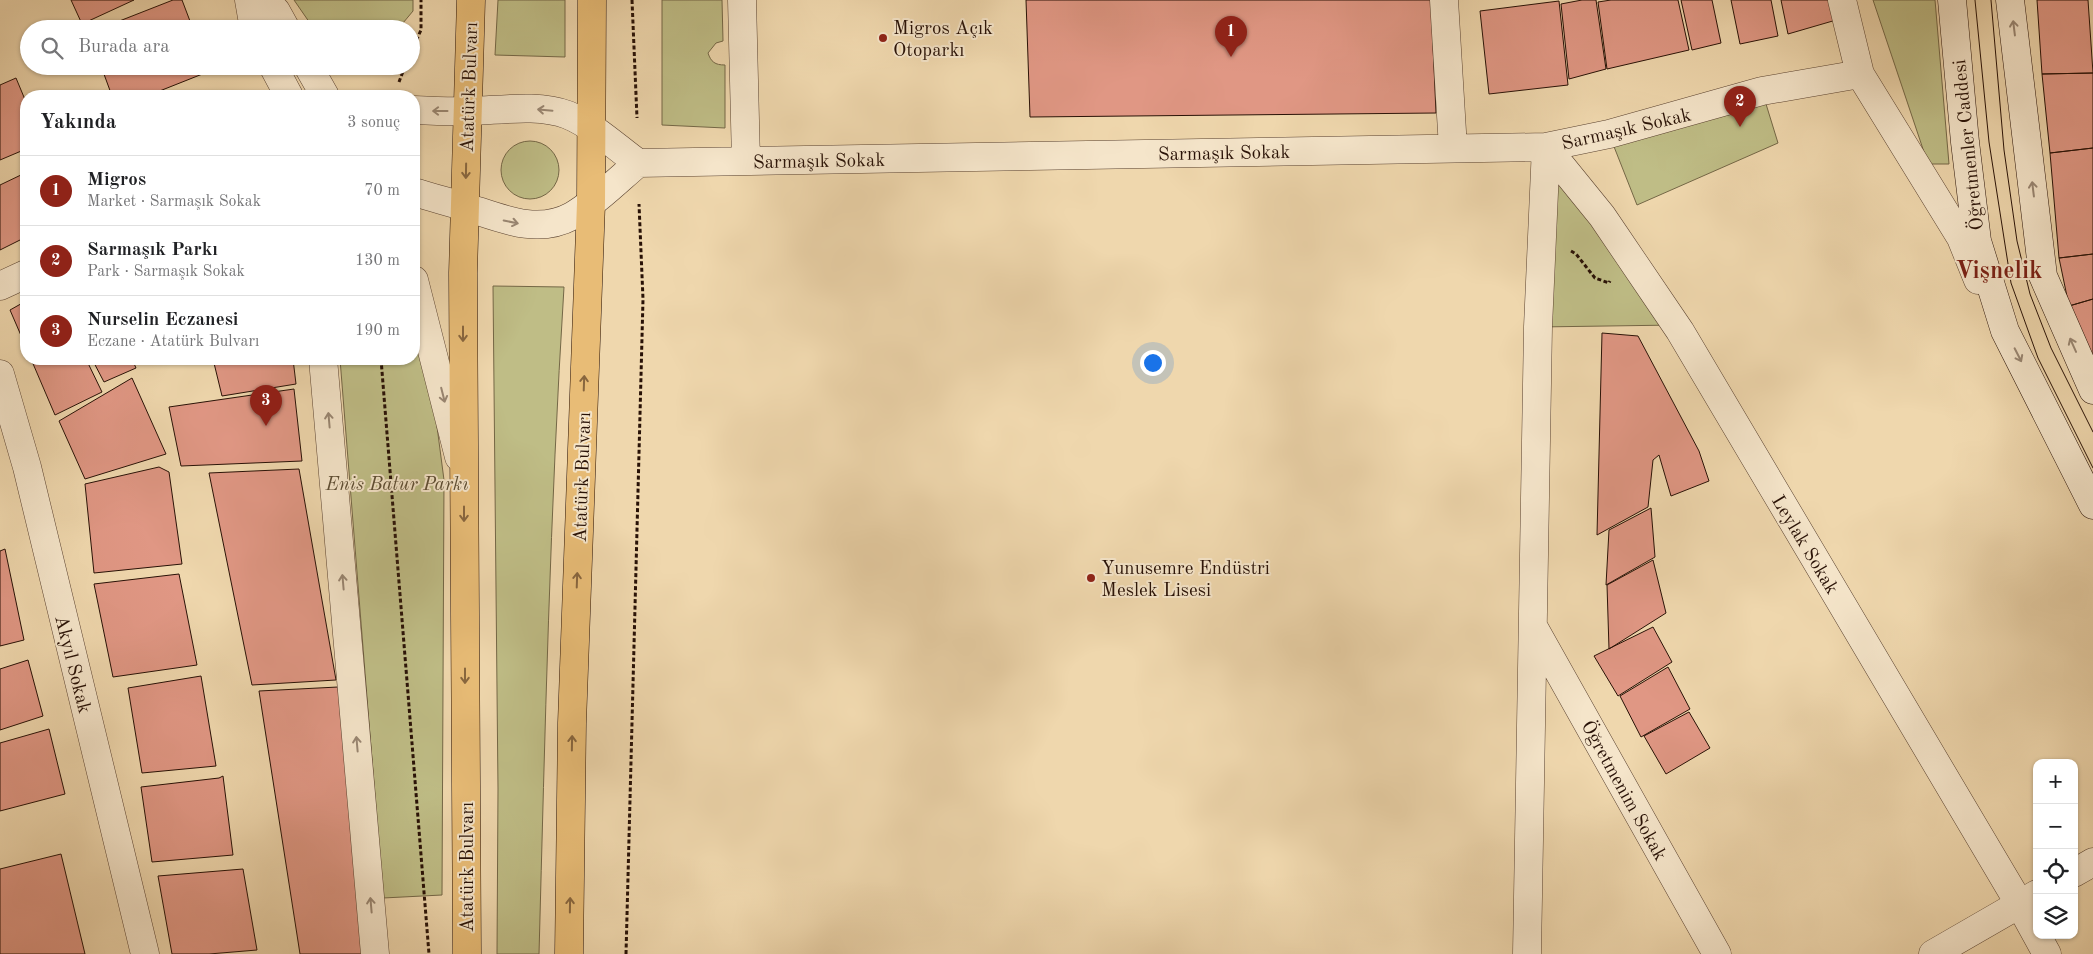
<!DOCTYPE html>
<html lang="tr">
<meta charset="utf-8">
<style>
:root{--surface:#fff;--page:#f2f2f2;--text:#202124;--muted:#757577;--line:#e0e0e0;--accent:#8f2418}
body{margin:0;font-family:"Old Standard TT",serif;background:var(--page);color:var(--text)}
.controls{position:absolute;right:15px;bottom:15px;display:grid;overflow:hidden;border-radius:10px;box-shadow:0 1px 4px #0004}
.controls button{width:45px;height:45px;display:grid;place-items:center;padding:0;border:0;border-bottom:1px solid var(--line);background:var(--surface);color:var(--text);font:25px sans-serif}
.you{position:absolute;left:1152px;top:362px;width:18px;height:18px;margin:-12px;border:4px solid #fff;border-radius:50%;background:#1a73e8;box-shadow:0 0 0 8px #1a73e833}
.badge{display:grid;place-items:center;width:32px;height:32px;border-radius:50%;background:var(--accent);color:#fff;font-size:16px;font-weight:700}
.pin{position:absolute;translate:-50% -41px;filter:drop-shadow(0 1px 2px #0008)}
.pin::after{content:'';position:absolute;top:26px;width:18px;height:15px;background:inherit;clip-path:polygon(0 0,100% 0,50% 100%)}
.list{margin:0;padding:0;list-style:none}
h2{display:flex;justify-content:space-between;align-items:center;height:65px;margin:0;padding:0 20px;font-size:21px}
h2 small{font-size:16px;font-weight:400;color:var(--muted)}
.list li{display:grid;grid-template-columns:32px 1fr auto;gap:15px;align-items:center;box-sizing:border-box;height:70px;padding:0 20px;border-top:1px solid var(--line)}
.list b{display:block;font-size:19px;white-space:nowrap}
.list p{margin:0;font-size:16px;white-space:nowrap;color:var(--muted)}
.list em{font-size:16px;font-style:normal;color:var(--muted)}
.icon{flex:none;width:28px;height:28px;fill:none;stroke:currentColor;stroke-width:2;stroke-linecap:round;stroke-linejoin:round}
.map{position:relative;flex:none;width:2093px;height:954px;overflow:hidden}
.search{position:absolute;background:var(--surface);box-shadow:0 1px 4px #0004;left:20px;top:20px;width:400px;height:55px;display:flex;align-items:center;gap:12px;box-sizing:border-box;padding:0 18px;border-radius:28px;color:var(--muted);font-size:19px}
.panel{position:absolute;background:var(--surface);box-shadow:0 1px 4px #0004;left:20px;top:90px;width:400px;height:275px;border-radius:20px}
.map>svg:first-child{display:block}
.green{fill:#bfbd86;stroke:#746746}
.building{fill:#e09784;stroke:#281106}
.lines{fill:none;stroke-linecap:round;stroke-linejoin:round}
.street-casing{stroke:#5a4230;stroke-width:29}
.secondary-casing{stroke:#281106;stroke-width:29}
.primary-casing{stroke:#281106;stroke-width:29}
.path{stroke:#281106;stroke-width:3;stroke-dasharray:4 2.5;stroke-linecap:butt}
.street{stroke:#f5e5ca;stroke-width:28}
.secondary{stroke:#f5e5ca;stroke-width:28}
.primary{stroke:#e8bc76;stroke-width:28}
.tram{stroke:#281106;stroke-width:1}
.oneway{stroke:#998672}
.oneway2{stroke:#88663e}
.poi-dot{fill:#8f2418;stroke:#f5e5ca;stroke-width:2}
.labels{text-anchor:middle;stroke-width:4;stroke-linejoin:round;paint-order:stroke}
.poi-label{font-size:19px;fill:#281106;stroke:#f5e5ca;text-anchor:start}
.street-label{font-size:19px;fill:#281106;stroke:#f5e5ca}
.park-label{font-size:19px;font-style:italic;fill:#5d4d33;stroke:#f5e5ca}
.district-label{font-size:24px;font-weight:bold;fill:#7a1f14;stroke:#f5e5ca}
</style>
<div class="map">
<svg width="2093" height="954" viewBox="0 0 2093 954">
<rect width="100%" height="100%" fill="#efd7ad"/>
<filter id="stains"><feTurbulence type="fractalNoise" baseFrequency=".004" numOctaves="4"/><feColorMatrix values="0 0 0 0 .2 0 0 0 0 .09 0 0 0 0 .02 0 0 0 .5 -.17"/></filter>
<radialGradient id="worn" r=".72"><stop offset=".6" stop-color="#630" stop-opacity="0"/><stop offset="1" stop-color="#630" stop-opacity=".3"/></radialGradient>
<!-- green -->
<path class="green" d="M 294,0 L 413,0 L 413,11 L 398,29 L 314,29 Z
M 498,0 L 565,0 L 565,57 L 495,55 Z
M 662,0 L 722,0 L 723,41 L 716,43 L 708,53 C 711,62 715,65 725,65 L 725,128 L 662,125 Z
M 1873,0 L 1935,0 L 1949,164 L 1928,164 Z
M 1762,91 L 1778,143 L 1637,205 L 1609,134 Z
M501 170a29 29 0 1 1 58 0a29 29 0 1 1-58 0Z
M 1546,147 L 1676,325 L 1538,327 Z
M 493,286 L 564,287 C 550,510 545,732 539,954 L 497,954 L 498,789 Z
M 414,323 L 433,396 L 444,480 L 442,895 L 383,898 L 340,359 L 414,359 Z"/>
<!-- building -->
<path class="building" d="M 71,0 L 134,0 L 82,24 Z
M 173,0 L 182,0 L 193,29 L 99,29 Z
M 1026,0 L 1431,0 L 1436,113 L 1030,117 Z
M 1582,0 L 1596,0 L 1606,69 L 1569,79 L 1561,4 Z
M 1611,0 L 1678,0 L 1689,50 L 1607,69 L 1598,2 Z
M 1681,0 L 1712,0 L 1721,43 L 1692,50 Z
M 1731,0 L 1771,0 L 1778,36 L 1740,44 Z
M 1781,0 L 1838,0 L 1843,18 L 1788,34 Z
M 2037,0 L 2088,0 L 2093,73 L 2042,74 Z
M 1559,1 L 1568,85 L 1489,94 L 1480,11 Z
M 101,66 L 208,66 L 210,71 L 147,96 L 112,96 Z
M 2093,73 L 2093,148 L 2050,153 L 2042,74 Z
M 16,78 L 26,102 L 26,149 L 0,160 L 0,85 Z
M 2093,148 L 2093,254 L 2059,258 L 2050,153 Z
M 23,174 L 26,181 L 26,237 L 0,250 L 0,185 Z
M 2093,254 L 2093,299 L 2069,306 L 2059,258 Z
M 2093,299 L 2093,359 L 2069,306 Z
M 26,301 L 26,347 L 10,310 Z
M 1602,333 L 1638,336 L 1699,451 L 1709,481 L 1671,496 L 1659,455 L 1653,460 L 1648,507 L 1597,535 Z
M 31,359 L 86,359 L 102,392 L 55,415 Z
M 92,359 L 132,359 L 136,368 L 104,382 Z
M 213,359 L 293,359 L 296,384 L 222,396 Z
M 132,378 L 166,454 L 85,479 L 59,421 Z
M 294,389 L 302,461 L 181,466 L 169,407 Z
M 159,467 L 169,472 L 182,564 L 94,573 L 85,484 Z
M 299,469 L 336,680 L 252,685 L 209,473 Z
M 1651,508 L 1655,557 L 1606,585 L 1609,530 Z
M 5,549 L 24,640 L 0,646 L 0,551 Z
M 1653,560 L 1666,613 L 1609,649 L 1607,585 Z
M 179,574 L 197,665 L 113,677 L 94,584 Z
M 1653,627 L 1672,662 L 1618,696 L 1594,656 Z
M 28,660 L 43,716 L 0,730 L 0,669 Z
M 1668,667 L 1690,709 L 1641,737 L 1620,696 Z
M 201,676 L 216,766 L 142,773 L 128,688 Z
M 338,687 L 369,954 L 300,954 L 259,691 Z
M 1689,712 L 1710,748 L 1666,774 L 1644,736 Z
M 49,729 L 65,794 L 0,811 L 0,743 Z
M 223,776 L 233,855 L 152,862 L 141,787 L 219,778 Z
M 61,854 L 85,954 L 0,954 L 0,869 Z
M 243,869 L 257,950 L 209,954 L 172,954 L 158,876 Z"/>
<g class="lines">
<defs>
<path id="street" d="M 249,0 L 254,29
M 264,0 L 276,11 L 286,29
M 742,0 L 746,161
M 1444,0 L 1453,148
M 1842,0 L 1860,74 L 1961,238 L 1978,280
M 273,66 L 289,96
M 308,66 L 325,96
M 414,110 C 433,111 452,112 472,111 C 503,110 538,104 568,115 C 594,126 616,147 638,163 L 1546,147 L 1609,134 L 1762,91 L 1860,74
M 1546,147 L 1602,216 L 1680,331 L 2019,903 L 2047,954
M 414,192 C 433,198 453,203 472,209 C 505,220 539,234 572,216 C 596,202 617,181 638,163
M 414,280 L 459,457
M 0,286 L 26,274
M 323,359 L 375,954
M 0,374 L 27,467 L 145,954
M 1533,626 L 1717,954
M 2074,873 L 2093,862
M 1527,954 L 1538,327 L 1546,147
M 1933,954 L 2037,894"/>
<path id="secondary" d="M 1952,0 L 1965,142 L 1977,241 L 2005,331 L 2093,505
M 2010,0 L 2043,276 L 2093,390"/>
<path id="primary" d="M 467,954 L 463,273 L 471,0
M 569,954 L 572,723 L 591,203 L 592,0"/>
</defs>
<!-- street casing -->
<use href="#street" class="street-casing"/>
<!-- secondary casing -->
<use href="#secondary" class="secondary-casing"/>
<!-- primary casing -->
<use href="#primary" class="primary-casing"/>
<!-- path -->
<path class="path" d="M 632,0 L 637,118
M 411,52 L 421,30 L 421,0
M 399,82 L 405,66
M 1571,251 L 1576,254 L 1595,278 L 1609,283 L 1610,281
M 381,359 L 429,954
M 626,954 L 643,299 L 639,204"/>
<!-- street -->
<use href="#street" class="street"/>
<!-- secondary -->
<use href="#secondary" class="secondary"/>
<!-- primary -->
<use href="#primary" class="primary"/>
<!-- tram -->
<path class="tram" d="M 1975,0 L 1989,142 L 2011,283 L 2038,358 L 2093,468
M 1991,0 L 2004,150 L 2017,241 L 2030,294 L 2051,348 L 2093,432"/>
</g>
<!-- one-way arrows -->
<defs><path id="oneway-shaft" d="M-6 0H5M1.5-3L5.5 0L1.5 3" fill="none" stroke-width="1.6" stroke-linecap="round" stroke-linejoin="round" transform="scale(1.25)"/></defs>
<g class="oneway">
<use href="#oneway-shaft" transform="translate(2014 28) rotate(-97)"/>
<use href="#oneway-shaft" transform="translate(545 110) rotate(-175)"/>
<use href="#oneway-shaft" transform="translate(440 111) rotate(-180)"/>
<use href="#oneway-shaft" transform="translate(2033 189) rotate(-97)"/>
<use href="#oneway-shaft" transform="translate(511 222) rotate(12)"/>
<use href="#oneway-shaft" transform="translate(2073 345) rotate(-114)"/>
<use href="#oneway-shaft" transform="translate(2018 355) rotate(63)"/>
<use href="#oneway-shaft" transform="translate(443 395) rotate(76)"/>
<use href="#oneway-shaft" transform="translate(329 420) rotate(-95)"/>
<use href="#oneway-shaft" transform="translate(343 582) rotate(-95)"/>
<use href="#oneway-shaft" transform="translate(357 744) rotate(-95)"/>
<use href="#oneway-shaft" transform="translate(371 905) rotate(-95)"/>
</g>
<g class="oneway2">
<use href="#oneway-shaft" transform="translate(466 171) rotate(91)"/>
<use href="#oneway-shaft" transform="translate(463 334) rotate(90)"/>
<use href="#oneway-shaft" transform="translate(584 383) rotate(-88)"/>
<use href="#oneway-shaft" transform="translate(464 514) rotate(90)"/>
<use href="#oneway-shaft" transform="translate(577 580) rotate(-88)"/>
<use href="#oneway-shaft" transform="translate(465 676) rotate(90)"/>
<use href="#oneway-shaft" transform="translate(572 743) rotate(-89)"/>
<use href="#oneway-shaft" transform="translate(570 905) rotate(-89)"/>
</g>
<!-- markers -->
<g class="poi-dot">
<circle cx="883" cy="38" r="5"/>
<circle cx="1091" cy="578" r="5"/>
</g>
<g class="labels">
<!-- poi labels -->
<g class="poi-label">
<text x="893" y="34">Migros Açık<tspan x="893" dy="22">Otoparkı</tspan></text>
<text x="1101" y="574">Yunusemre Endüstri<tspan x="1101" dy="22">Meslek Lisesi</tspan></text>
</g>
<!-- street labels -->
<g class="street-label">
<text transform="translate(468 87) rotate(-88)" y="7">Atatürk Bulvarı</text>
<text transform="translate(1626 128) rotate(-13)" y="7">Sarmaşık Sokak</text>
<text transform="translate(1967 145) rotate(-96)" y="7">Öğretmenler Caddesi</text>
<text transform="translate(1224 152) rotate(-1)" y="7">Sarmaşık Sokak</text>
<text transform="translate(819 160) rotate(-1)" y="7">Sarmaşık Sokak</text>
<text transform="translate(581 477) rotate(-88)" y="7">Atatürk Bulvarı</text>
<text transform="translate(1806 544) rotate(59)" y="7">Leylak Sokak</text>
<text transform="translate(74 664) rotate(76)" y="7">Akyıl Sokak</text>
<text transform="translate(1625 790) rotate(61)" y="7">Öğretmenim Sokak</text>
<text transform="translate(466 867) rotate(-90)" y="7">Atatürk Bulvarı</text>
</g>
<!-- park labels -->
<g class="park-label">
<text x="397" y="490">Enis Batur Parkı</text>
</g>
<!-- district labels -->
<g class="district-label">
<text x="1999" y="278">Vişnelik</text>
</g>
</g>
<rect width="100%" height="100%" filter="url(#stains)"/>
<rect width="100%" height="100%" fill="url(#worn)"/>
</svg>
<div class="controls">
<button>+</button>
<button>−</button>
<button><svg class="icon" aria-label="locate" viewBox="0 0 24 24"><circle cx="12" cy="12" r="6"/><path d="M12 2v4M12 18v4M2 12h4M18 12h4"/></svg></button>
<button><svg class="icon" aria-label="layers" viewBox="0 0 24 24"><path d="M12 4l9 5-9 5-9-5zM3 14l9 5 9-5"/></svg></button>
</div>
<div class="you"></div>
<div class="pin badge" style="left:1231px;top:57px">1</div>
<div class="pin badge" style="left:1740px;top:127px">2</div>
<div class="pin badge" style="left:266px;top:426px">3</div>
<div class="search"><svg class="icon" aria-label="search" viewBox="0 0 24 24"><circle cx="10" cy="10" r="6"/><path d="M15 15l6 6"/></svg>Burada ara</div>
<section class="panel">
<h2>Yakında<small>3 sonuç</small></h2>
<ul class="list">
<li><span class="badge">1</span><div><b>Migros</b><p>Market · Sarmaşık Sokak</p></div><em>70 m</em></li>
<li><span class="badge">2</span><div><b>Sarmaşık Parkı</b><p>Park · Sarmaşık Sokak</p></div><em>130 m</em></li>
<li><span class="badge">3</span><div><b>Nurselin Eczanesi</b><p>Eczane · Atatürk Bulvarı</p></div><em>190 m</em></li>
</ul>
</section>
</div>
